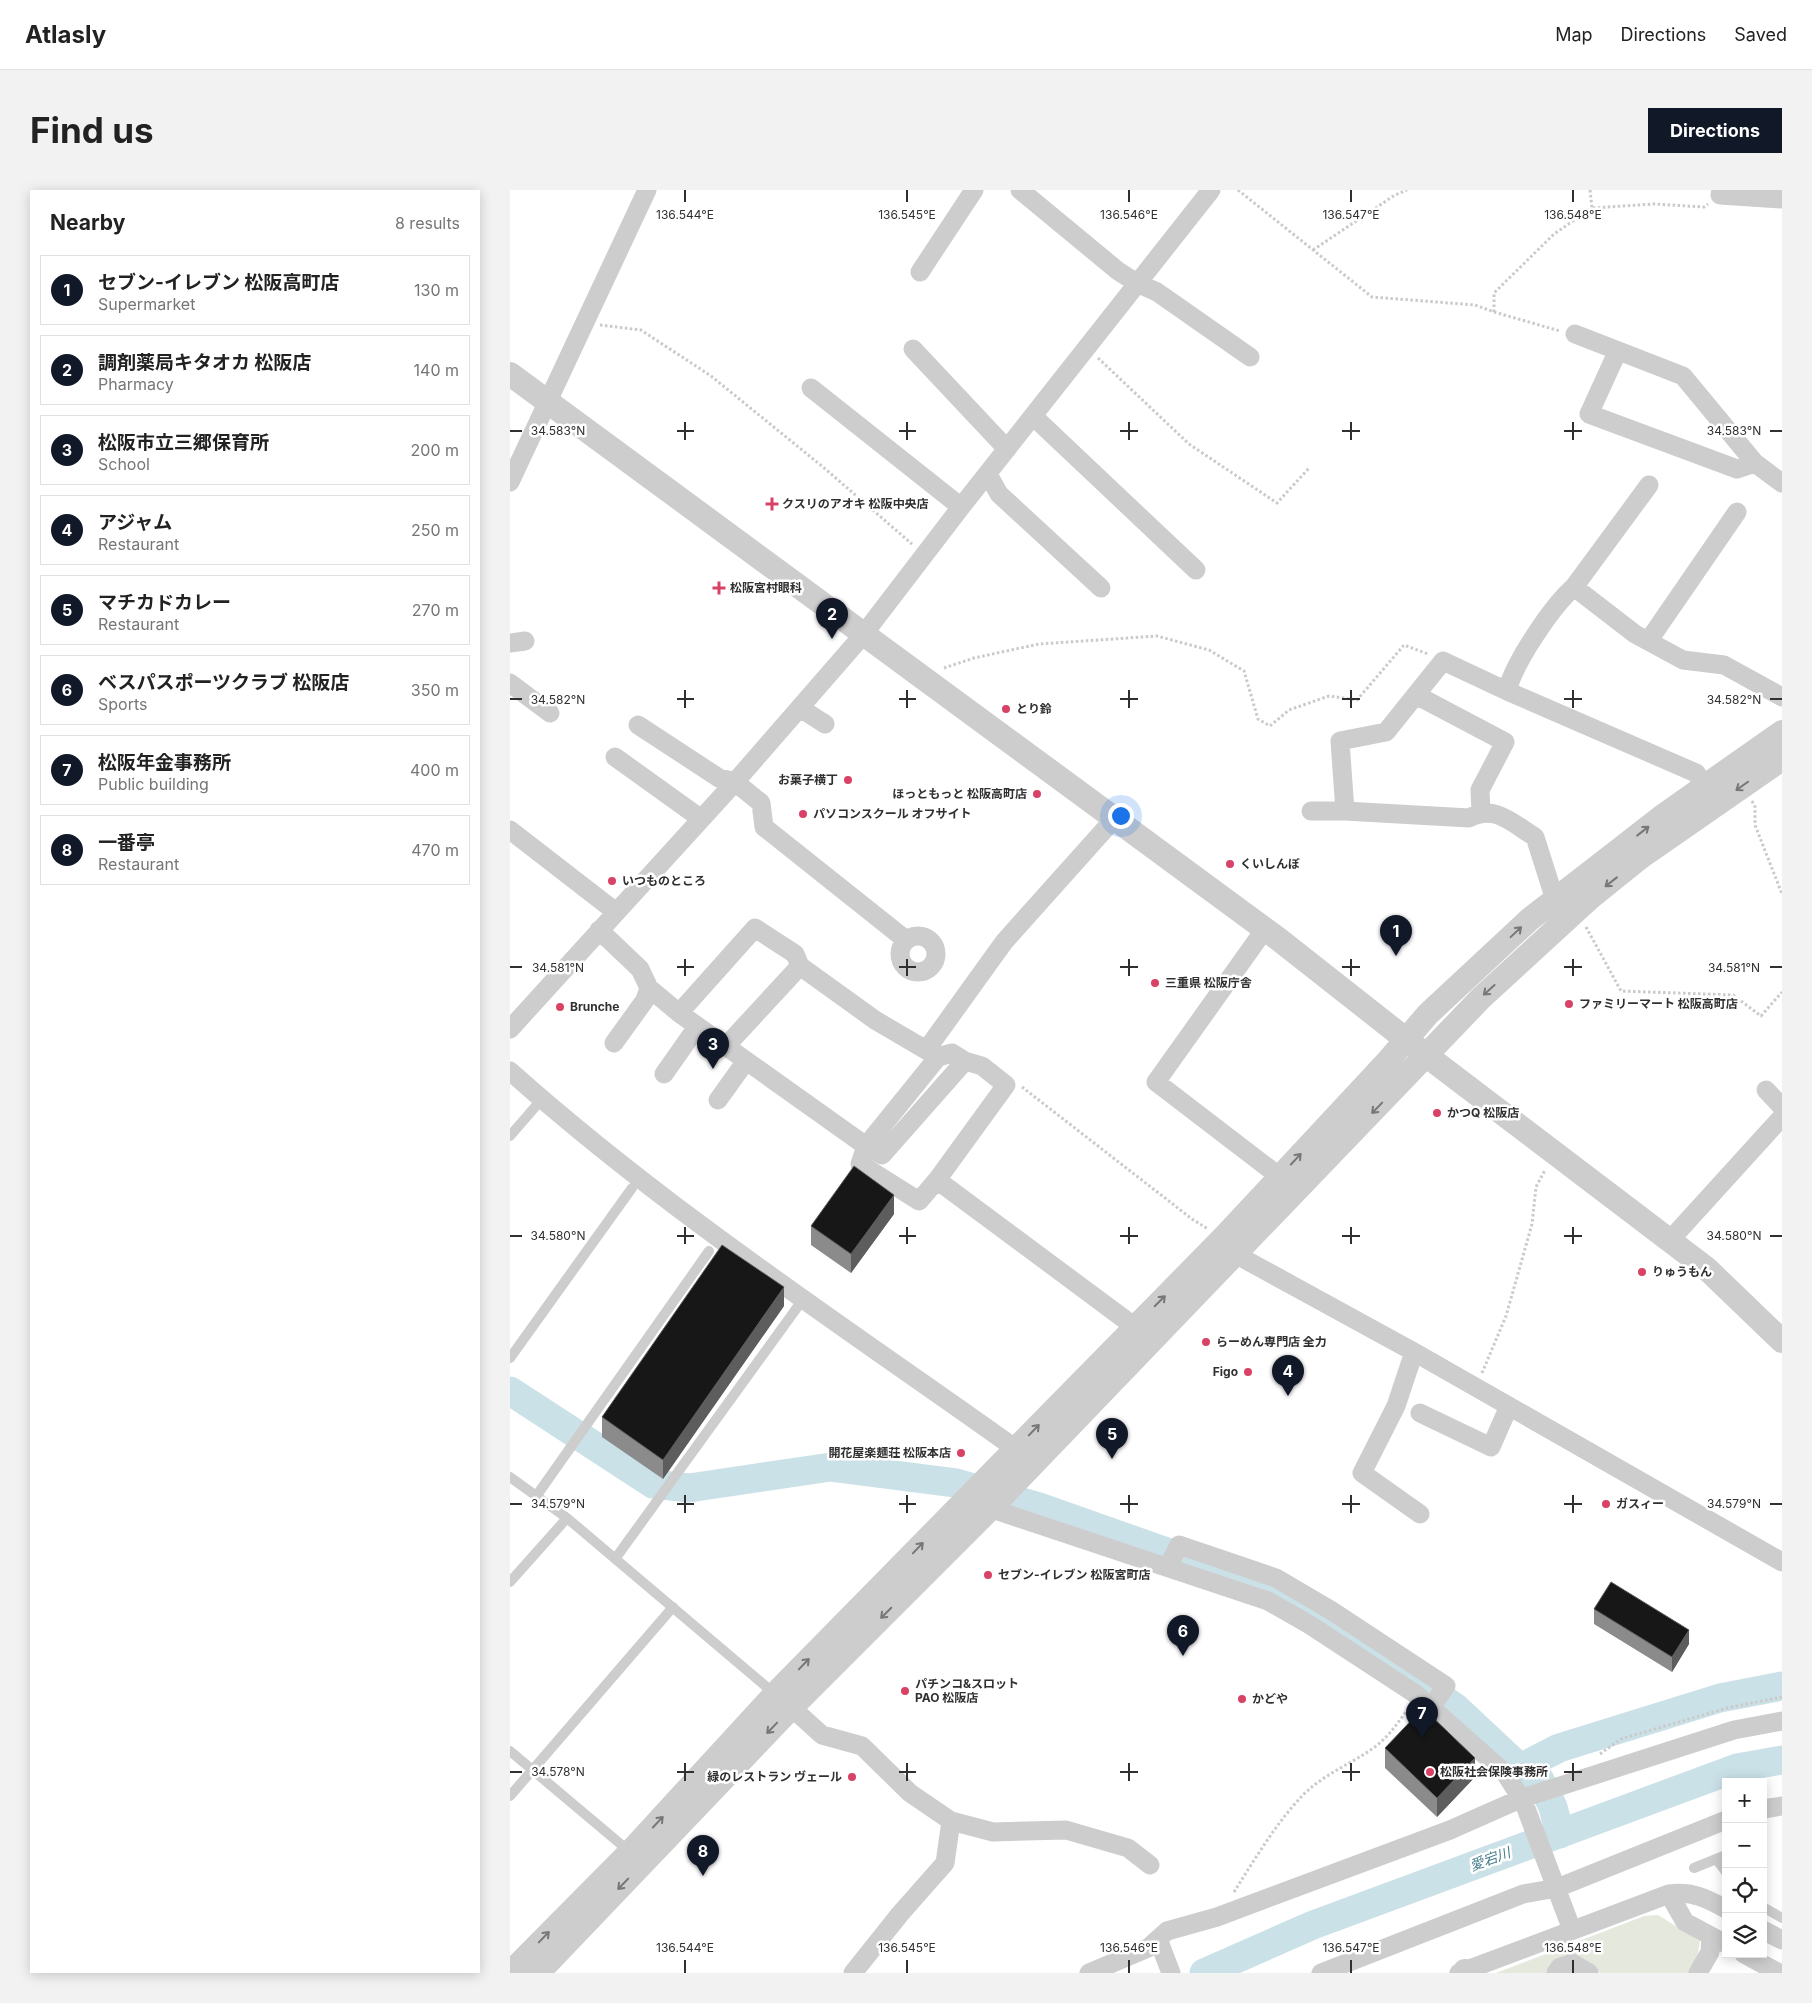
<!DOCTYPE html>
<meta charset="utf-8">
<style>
:root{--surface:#fff;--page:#f2f2f2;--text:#222;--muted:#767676;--line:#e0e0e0;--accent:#111827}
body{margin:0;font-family:Inter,"Noto Sans JP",sans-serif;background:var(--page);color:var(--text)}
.controls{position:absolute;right:15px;bottom:15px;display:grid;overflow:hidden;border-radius:0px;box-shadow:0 2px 12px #0003}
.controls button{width:45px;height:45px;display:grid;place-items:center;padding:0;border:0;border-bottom:1px solid var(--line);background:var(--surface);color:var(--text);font:25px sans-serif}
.you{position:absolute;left:610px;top:625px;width:18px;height:18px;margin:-12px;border:4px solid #fff;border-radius:50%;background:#1a73e8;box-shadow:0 0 0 8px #1a73e833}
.badge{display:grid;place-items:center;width:32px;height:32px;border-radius:50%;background:var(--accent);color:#fff;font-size:16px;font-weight:700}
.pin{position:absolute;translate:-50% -41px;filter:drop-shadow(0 1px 2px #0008)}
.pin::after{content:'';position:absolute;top:26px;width:18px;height:15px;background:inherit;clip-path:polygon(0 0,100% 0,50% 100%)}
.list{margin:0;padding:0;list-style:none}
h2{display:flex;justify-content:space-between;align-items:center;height:65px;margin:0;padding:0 20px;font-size:21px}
h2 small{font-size:16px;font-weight:400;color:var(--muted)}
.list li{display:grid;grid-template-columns:32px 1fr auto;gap:15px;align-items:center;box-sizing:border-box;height:70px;margin:0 10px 10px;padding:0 10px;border:1px solid var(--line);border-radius:0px}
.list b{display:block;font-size:19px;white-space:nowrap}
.list p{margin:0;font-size:16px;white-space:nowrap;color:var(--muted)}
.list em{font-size:16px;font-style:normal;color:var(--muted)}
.icon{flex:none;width:28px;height:28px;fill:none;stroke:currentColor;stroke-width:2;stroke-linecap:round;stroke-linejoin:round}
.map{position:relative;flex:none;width:1272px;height:1783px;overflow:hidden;border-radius:0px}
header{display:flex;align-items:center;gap:30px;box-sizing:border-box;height:70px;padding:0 25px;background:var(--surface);border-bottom:1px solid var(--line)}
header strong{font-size:24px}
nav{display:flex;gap:28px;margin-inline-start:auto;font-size:18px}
.intro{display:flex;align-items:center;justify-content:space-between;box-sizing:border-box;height:120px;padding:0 30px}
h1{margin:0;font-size:35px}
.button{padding:12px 22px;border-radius:0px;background:var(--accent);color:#fff;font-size:18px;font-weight:700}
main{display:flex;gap:30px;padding:0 30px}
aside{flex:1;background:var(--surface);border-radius:0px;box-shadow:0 2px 12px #0003}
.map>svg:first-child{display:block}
.green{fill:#e5e9dd}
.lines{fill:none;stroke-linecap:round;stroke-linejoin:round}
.river{stroke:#cbe1e8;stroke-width:29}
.path{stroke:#cacaca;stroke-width:3;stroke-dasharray:2.5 2.5;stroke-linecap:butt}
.service{stroke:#cdcdcd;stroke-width:10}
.minor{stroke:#cdcdcd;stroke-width:19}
.tertiary{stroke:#cdcdcd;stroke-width:24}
.wall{fill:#8b8b8b}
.shaded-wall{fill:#5d5d5d}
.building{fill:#171717;stroke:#5d5d5d}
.oneway{stroke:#777}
.ticks{fill:none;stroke:#303030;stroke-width:2}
.poi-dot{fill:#d74265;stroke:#fff;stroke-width:2}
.labels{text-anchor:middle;stroke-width:5;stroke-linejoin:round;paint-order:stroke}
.poi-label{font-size:12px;font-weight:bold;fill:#303030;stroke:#fff;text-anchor:start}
.water-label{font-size:14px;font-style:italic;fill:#447c8c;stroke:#fff}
.ticks-label{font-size:12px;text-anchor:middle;fill:#303030;stroke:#fff;stroke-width:5;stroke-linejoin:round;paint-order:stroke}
</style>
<header>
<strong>Atlasly</strong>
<nav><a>Map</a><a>Directions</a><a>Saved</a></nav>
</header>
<div class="intro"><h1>Find us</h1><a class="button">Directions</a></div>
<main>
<aside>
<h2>Nearby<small>8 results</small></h2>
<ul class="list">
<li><span class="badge">1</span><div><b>セブン-イレブン 松阪高町店</b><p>Supermarket</p></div><em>130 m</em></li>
<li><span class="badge">2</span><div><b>調剤薬局キタオカ 松阪店</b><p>Pharmacy</p></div><em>140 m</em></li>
<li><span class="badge">3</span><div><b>松阪市立三郷保育所</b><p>School</p></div><em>200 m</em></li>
<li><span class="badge">4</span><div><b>アジャム</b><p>Restaurant</p></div><em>250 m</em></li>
<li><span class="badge">5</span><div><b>マチカドカレー</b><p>Restaurant</p></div><em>270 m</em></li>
<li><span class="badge">6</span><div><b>ベスパスポーツクラブ 松阪店</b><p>Sports</p></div><em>350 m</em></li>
<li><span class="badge">7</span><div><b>松阪年金事務所</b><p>Public building</p></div><em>400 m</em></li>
<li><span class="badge">8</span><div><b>一番亭</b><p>Restaurant</p></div><em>470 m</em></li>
</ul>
</aside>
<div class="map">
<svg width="1272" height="1783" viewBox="0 0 1272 1783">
<rect width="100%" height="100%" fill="#fff"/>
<!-- green -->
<path class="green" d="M 1148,1725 L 1190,1751 L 1187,1770 L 1180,1783 L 1091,1783 L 1055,1765 L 1047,1768 L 1038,1783 L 986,1783 L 1134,1726 Z"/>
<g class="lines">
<!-- river -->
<path class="river" d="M 0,1201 L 143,1294 L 179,1298 L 321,1277 L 446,1293 L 529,1317 L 762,1399 L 835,1440 L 946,1518 L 1010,1578 L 1030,1590 L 1043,1617 L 1050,1644
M 1010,1578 L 1049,1558 L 1210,1508 L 1272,1496
M 694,1783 L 803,1735 L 1227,1578 L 1272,1570"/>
<!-- path -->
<path class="path" d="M 728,0 L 862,107 L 965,115 L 984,122 L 1050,141
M 1080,0 L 1082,18
M 803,60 L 885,5 L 897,0
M 984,122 L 984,103 L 1044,44 L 1082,18 L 1144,14 L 1194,17 L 1198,14
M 90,135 L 131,140 L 201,186 L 313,277 L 402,354
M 588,168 L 679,254 L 767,313 L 800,277
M 434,478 L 464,468 L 529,454 L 647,446 L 699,460 L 734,481 L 748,529 L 760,536 L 779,520 L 819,506 L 847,510 L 894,455 L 918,464
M 1242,611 L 1245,617 L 1245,635 L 1272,704
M 1076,737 L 1111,801 L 1223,805 L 1251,826 L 1272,802
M 512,897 L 682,1029 L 698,1039
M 972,1183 L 996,1126 L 1022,1034 L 1026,997 L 1035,980
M 1090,1564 L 1111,1549 L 1217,1518 L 1272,1507
M 724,1702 C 745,1669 766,1633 793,1605 C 814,1584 839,1575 862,1559 C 878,1548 887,1534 898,1519"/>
<!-- service -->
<path class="service" d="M 0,946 L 32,909
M 0,1168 L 122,998
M 0,1287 L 57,1328 L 265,1504
M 27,1305 L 199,1061
M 105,1369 L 294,1108
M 0,1392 L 57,1328
M 0,1561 L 120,1662
M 0,1606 L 163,1417
M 1207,1670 L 1216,1682
M 1184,1678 L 1216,1665
M 1253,1717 L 1272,1728"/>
<!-- minor -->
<path class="minor" d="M 510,0 L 608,81 L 627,93 L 647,102 L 740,167
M 1211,0 L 1210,5 L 1272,9
M 410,82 L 464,0
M 1065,144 L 1173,186 L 1245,273 L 1272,293
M 403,159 L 497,259
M 1105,167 L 1079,224 L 1227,279 L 1245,273
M 301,198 L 451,317
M 524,227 L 686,380
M 478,284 L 489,304 L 591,398
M 0,292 L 137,0
M 1064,397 L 1139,295
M 1139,450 L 1227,322
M 0,453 L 15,451
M 0,493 L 40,523
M 997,501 L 1186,583 L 1195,596
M 906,505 L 995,552 L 970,600 L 971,621
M 290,518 L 315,534
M 128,535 L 209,588 L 225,592 L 251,613 L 254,637 L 396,750
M 105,567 L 190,628
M 801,621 L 835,621 L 830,551 L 876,542 L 933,471 L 997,501 C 1004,473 1042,416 1064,397 L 1125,444 L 1173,470 L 1214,475 L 1272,507
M 835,621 L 959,628 C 985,614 1002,633 1025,647 L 1045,710
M 0,640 L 106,722
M 755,739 L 646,892 L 770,987
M 89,740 L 130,779 L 139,798 L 169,823 L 356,956 L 350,974 L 409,1011 L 427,990 L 625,1137
M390 764a18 18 0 1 1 36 0a18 18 0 1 1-36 0Z
M 290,776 L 365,830 L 428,867 L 356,956 L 372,965 L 455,871 L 442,863 L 428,867
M 169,823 L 245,738 L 285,764 L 290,776 L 216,856
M 0,839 L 225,592 L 353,445 L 451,317 L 701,0
M 104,853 L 135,810 L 139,798
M 417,859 L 494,752 L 604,629
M 0,881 C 157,1021 335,1137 506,1259
M 154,884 L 187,837
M 1256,900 L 1272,917
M 208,910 L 236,871
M 427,990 L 496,895 L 472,876 L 455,871
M 1161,1049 L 1272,927
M 725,1064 L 904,1162 L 1272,1372
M 904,1162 L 886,1216 L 852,1283 L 910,1324
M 910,1223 L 981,1257 L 999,1216
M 470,1315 L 758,1411 L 800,1435 L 907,1505 L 995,1583 L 1014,1613 L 1062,1740
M 658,1377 L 669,1355 L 766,1388 L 822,1421 L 936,1496 L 922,1516
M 271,1508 L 312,1545 L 352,1556 L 400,1603 L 441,1631 L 435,1673 L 390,1724 L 343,1783
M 1253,1619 L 1272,1616
M 441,1631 L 483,1642 L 556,1640 L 618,1658 L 640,1675
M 1159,1704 L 1175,1732 L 1216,1754
M 1253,1740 L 1272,1750
M 648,1749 L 661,1783
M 1234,1764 L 1269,1783
M 579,1783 L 638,1758 L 657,1741 L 707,1727 L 940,1640 L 1010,1609 L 1224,1540 L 1272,1531
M 811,1783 L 1013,1704 L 1047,1698 L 1216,1630
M 949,1783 L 1159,1704 C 1182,1701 1196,1708 1216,1719
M 1046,1783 L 1050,1777 L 1062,1773 L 1079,1783
M 1188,1783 L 1200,1762 L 1201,1746"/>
<!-- tertiary -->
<path class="tertiary" d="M 0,184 L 767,748 L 917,866 L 1196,1078 L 1272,1151
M 0,1783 L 120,1662 L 265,1504 L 715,1046 L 877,872 L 918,824 L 1020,729 L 1154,625 L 1272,542
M 28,1783 L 281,1518 L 481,1318 L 971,808 L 1080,708 L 1131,667 L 1272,569
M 954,1783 L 955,1781"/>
</g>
<!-- wall -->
<path class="wall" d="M 384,1024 L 341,1083 L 301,1055 L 301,1036 Z
M 274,1116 L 153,1289 L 92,1247 L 92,1227 Z
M 1084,1419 L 1179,1454 L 1162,1482 L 1084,1434 Z
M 875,1558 L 965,1587 L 927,1627 L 875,1578 Z"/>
<!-- shaded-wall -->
<path class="shaded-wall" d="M 384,1005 L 384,1024 L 341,1083 L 341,1064 Z
M 274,1097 L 274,1116 L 153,1289 L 153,1270 Z
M 1179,1440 L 1179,1454 L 1162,1482 L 1162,1467 Z
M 965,1568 L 965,1587 L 927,1627 L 927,1608 Z"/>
<!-- building -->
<path class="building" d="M 344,976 L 384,1005 L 341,1064 L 301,1036 Z
M 212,1055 L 274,1097 L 153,1270 L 92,1227 Z
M 1101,1392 L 1179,1440 L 1162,1467 L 1084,1419 Z
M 913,1518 L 965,1568 L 927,1608 L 875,1558 Z"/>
<!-- one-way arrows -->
<defs><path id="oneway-shaft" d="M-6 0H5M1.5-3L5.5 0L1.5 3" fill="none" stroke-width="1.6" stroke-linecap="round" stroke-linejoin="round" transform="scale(1.25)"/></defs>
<g class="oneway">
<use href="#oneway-shaft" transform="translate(1232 596) rotate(145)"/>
<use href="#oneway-shaft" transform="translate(1133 641) rotate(-38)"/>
<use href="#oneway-shaft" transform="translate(1101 692) rotate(142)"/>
<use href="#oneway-shaft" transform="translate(1006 742) rotate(-43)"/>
<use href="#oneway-shaft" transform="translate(979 800) rotate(138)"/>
<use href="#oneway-shaft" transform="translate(867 918) rotate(134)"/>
<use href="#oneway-shaft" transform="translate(786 969) rotate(-47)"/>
<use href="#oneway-shaft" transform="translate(650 1111) rotate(-45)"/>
<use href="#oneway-shaft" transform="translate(524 1240) rotate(-46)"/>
<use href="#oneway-shaft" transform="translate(408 1358) rotate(-46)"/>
<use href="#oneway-shaft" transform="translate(376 1423) rotate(135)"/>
<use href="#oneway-shaft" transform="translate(294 1474) rotate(-46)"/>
<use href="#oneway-shaft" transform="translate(262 1538) rotate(134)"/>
<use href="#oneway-shaft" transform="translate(148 1632) rotate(-47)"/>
<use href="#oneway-shaft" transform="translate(113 1694) rotate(134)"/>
<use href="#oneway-shaft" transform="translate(34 1747) rotate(-46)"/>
</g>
<!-- ticks -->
<path class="ticks" d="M 175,0 L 175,12M 397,0 L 397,12M 619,0 L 619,12M 841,0 L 841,12M 1063,0 L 1063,12M 175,232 L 175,250M 397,232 L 397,250M 619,232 L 619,250M 841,232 L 841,250M 1063,232 L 1063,250M 0,241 L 12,241M 167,241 L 184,241M 389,241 L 406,241M 610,241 L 628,241M 832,241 L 850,241M 1054,241 L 1072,241M 1260,241 L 1272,241M 175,500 L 175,518M 397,500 L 397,518M 619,500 L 619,518M 841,500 L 841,518M 1063,500 L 1063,518M 0,509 L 12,509M 167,509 L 184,509M 389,509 L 406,509M 610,509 L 628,509M 832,509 L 850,509M 1054,509 L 1072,509M 1260,509 L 1272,509M 175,769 L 175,786M 397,769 L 397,786M 619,769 L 619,786M 841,769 L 841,786M 1063,769 L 1063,786M 0,777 L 12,777M 167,777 L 184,777M 389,777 L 406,777M 610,777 L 628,777M 832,777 L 850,777M 1054,777 L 1072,777M 1260,777 L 1272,777M 175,1037 L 175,1054M 397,1037 L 397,1054M 619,1037 L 619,1054M 841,1037 L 841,1054M 1063,1037 L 1063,1054M 0,1046 L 12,1046M 167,1046 L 184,1046M 389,1046 L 406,1046M 610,1046 L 628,1046M 832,1046 L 850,1046M 1054,1046 L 1072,1046M 1260,1046 L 1272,1046M 175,1305 L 175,1323M 397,1305 L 397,1323M 619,1305 L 619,1323M 841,1305 L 841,1323M 1063,1305 L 1063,1323M 0,1314 L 12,1314M 167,1314 L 184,1314M 389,1314 L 406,1314M 610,1314 L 628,1314M 832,1314 L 850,1314M 1054,1314 L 1072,1314M 1260,1314 L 1272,1314M 175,1573 L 175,1591M 397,1573 L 397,1591M 619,1573 L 619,1591M 841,1573 L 841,1591M 1063,1573 L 1063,1591M 0,1582 L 12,1582M 167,1582 L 184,1582M 389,1582 L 406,1582M 610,1582 L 628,1582M 832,1582 L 850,1582M 1054,1582 L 1072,1582M 175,1770 L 175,1783M 397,1770 L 397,1783M 619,1770 L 619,1783M 841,1770 L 841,1783M 1063,1770 L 1063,1783"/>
<!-- markers -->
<g class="poi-dot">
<path d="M259.5 306.5h5v5h5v5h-5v5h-5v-5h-5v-5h5z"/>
<path d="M206.5 390.5h5v5h5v5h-5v5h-5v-5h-5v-5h5z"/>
<circle cx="496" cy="519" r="5"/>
<circle cx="338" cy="590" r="5"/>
<circle cx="527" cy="604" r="5"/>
<circle cx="293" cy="624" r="5"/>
<circle cx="720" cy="674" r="5"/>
<circle cx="102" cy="691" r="5"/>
<circle cx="645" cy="793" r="5"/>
<circle cx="1059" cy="814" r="5"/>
<circle cx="50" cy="817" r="5"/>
<circle cx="927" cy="923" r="5"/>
<circle cx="1132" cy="1082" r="5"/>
<circle cx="696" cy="1152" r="5"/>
<circle cx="738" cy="1182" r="5"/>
<circle cx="451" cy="1263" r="5"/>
<circle cx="1096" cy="1314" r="5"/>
<circle cx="478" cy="1385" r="5"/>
<circle cx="395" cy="1501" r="5"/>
<circle cx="732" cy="1509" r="5"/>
<circle cx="920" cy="1582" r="5"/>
<circle cx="342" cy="1587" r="5"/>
</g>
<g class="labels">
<!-- poi labels -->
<g class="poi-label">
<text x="272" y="318">クスリのアオキ 松阪中央店</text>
<text x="220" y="402">松阪宮村眼科</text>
<text x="506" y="523">とり鈴</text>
<text x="328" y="594" text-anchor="end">お菓子横丁</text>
<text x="517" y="608" text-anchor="end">ほっともっと 松阪高町店</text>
<text x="303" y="628">パソコンスクール オフサイト</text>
<text x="730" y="678">くいしんぼ</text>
<text x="112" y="695">いつものところ</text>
<text x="655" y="797">三重県 松阪庁舎</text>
<text x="1069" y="818">ファミリーマート 松阪高町店</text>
<text x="60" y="821">Brunche</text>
<text x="937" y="927">かつQ 松阪店</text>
<text x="1142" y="1086">りゅうもん</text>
<text x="706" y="1156">らーめん専門店 全力</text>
<text x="728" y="1186" text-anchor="end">Figo</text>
<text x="441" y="1267" text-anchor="end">開花屋楽麺荘 松阪本店</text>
<text x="1106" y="1318">ガスィー</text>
<text x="488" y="1389">セブン-イレブン 松阪宮町店</text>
<text x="405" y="1498">パチンコ&amp;スロット<tspan x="405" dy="14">PAO 松阪店</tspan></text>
<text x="742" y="1513">かどや</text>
<text x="930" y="1586">松阪社会保険事務所</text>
<text x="332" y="1591" text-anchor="end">緑のレストラン ヴェール</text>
</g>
<!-- water labels -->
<g class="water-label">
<text transform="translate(980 1669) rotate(-20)" y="5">愛宕川</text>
</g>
</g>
<g class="ticks-label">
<text x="175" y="29">136.544°E</text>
<text x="397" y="29">136.545°E</text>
<text x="619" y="29">136.546°E</text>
<text x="841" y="29">136.547°E</text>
<text x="1063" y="29">136.548°E</text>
<text x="48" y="245">34.583°N</text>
<text x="1224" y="245">34.583°N</text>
<text x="48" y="514">34.582°N</text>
<text x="1224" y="514">34.582°N</text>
<text x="48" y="782">34.581°N</text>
<text x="1224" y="782">34.581°N</text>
<text x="48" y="1050">34.580°N</text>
<text x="1224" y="1050">34.580°N</text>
<text x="48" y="1318">34.579°N</text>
<text x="1224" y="1318">34.579°N</text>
<text x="48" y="1586">34.578°N</text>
<text x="175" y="1762">136.544°E</text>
<text x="397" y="1762">136.545°E</text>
<text x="619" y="1762">136.546°E</text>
<text x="841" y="1762">136.547°E</text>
<text x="1063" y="1762">136.548°E</text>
</g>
</svg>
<div class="controls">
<button>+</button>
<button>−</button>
<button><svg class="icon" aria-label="locate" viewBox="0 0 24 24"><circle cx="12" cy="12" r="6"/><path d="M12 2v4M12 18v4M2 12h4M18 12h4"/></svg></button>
<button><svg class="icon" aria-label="layers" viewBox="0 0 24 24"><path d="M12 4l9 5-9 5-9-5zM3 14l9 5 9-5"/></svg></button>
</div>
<div class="you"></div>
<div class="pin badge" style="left:886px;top:766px">1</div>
<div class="pin badge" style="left:322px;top:449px">2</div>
<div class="pin badge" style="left:203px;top:879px">3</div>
<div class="pin badge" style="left:778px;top:1206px">4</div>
<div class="pin badge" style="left:602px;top:1269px">5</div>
<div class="pin badge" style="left:673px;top:1466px">6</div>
<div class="pin badge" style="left:912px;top:1548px">7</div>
<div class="pin badge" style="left:193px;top:1686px">8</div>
</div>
</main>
